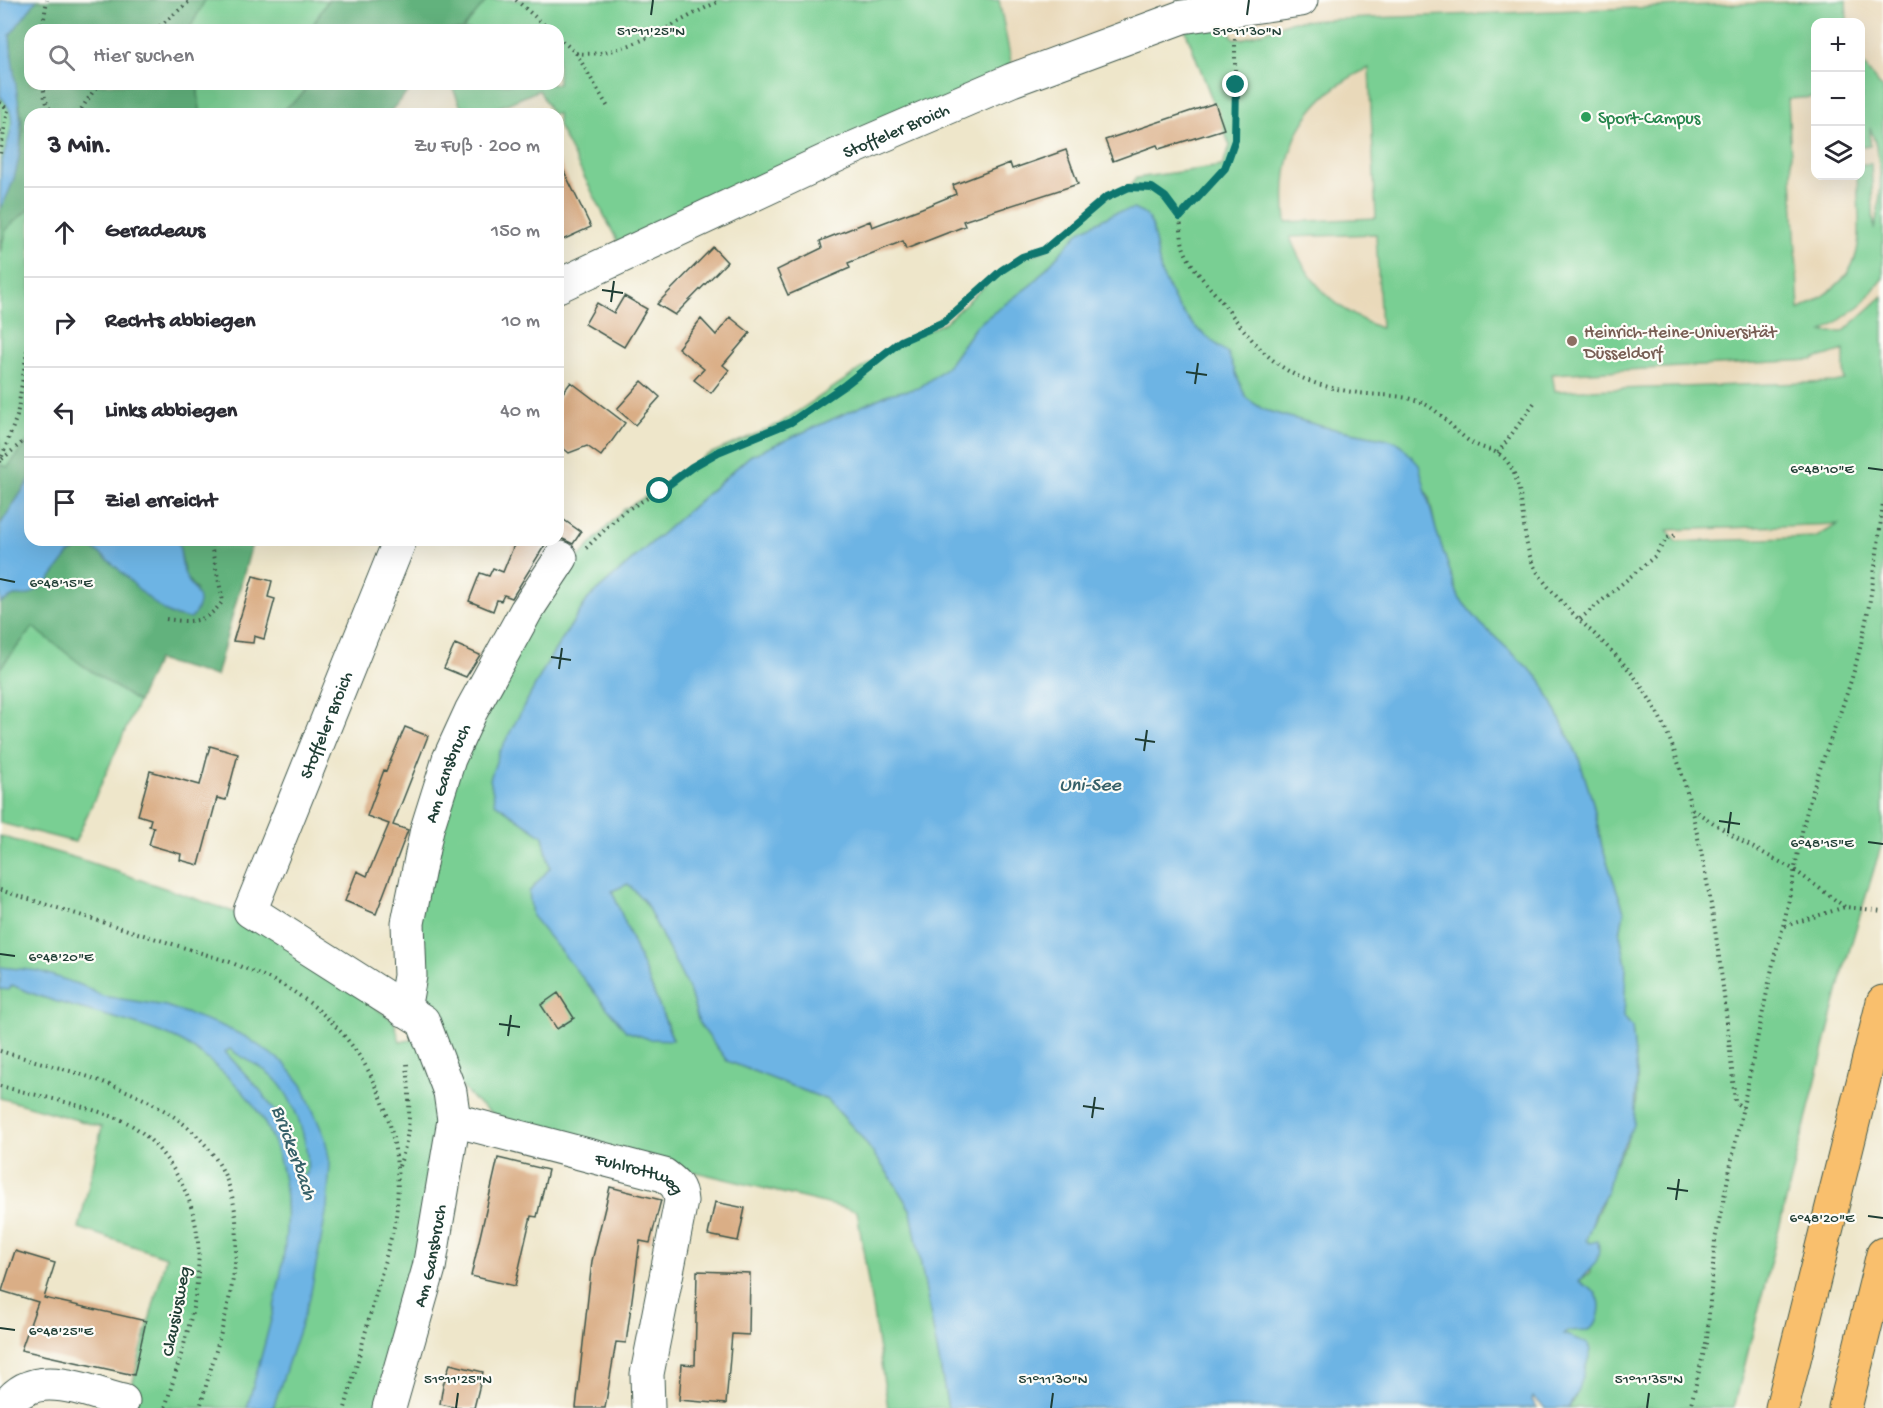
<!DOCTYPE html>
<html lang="de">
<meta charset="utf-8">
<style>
:root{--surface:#fff;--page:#f7f7f7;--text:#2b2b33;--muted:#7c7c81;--line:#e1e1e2}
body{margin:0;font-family:"Gochi Hand",sans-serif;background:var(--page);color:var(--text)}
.controls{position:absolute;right:18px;top:18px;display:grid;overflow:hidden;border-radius:12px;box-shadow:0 6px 24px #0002}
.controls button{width:54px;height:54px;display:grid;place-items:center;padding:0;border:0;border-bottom:2px solid var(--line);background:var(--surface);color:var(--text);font:30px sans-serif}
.stop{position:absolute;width:18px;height:18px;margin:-14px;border:4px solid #0f766e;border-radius:50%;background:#fff}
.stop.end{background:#0f766e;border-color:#fff;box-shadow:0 2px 6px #0008}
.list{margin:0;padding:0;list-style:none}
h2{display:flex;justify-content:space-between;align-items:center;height:78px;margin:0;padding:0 24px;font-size:26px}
h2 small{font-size:20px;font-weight:400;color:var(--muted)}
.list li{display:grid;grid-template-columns:39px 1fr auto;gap:18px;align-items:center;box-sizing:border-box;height:90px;padding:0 24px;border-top:2px solid var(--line)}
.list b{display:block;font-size:22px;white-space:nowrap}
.list em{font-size:20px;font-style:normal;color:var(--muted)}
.icon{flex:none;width:33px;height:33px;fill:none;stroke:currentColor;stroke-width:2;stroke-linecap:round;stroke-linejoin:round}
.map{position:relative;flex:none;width:1883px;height:1408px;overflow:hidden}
.search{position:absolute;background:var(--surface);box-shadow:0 6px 24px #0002;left:24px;top:24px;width:540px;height:66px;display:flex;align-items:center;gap:15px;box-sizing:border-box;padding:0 21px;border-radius:18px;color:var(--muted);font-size:22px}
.panel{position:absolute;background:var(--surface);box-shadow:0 6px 24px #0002;left:24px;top:108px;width:540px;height:438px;border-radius:18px}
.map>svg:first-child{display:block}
.built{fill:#e9d9ba;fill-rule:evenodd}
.green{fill:#79cf93;stroke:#4c8664;stroke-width:1.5;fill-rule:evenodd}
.forest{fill:#62b27d;stroke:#407858;stroke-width:1.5}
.water{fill:#6db4e4;stroke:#46788c;stroke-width:1.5;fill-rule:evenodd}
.building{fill:#daae86}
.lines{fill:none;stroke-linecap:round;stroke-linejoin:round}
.minor-casing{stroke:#3e564a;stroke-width:35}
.highway-casing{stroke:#3e564a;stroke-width:35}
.path{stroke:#3e564a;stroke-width:4;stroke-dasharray:1.5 4.5;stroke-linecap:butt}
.minor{stroke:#fff;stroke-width:33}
.highway{stroke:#f9bf6d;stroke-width:33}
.route{stroke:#0f766e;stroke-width:8}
.ticks{fill:none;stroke:#1f3d34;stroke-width:2}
.leisure-dot{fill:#2e9e5b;stroke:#fdfcf7;stroke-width:2}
.education-dot{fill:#8d6e63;stroke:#fdfcf7;stroke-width:2}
.labels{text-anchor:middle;stroke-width:4.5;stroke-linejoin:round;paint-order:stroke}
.leisure-label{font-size:18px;fill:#27864d;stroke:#fdfcf7;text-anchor:start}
.street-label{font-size:18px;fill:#1f3d34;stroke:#fdfcf7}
.education-label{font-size:18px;fill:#785e54;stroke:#fdfcf7;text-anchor:start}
.water-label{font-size:20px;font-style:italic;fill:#366169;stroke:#fdfcf7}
.ticks-label{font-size:15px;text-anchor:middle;fill:#1f3d34;stroke:#fdfcf7;stroke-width:4.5;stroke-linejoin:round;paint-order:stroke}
</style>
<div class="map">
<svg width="1883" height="1408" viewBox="0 0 1883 1408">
<rect width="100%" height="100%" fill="#fdfcf7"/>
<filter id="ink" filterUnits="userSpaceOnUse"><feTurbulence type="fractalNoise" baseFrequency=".0167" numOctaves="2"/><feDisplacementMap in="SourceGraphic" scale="12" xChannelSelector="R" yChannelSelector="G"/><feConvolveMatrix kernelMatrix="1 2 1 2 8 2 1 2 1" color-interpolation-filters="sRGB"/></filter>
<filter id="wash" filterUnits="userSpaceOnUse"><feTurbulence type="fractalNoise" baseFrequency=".008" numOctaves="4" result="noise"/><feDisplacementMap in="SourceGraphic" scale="24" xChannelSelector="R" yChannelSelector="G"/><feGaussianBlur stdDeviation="1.35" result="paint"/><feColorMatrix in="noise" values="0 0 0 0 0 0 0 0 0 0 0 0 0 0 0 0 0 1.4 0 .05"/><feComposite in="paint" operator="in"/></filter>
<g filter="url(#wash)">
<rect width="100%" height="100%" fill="#eee6ca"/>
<!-- built -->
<path class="built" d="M 999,0 L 1883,0 L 1883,296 L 1843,333 L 1848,528 L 1801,674 L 1319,354 L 1226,39 L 1213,15 L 1013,71 ZM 1816,22 L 1860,22 L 1860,176 L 1816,176 Z"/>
<!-- green -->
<path class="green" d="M 0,0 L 148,0 L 30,30 L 30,114 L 18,218 L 30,208 L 30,439 L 8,467 L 0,465 Z
M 205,0 L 328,0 L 310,30 L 189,30 Z
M 487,0 L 999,0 L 1013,71 L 621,248 L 558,126 L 558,114 L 552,114 L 539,90 L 483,114 L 464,114 L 451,84 L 558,84 L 558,30 L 462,30 Z
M 1846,0 L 1847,22 L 1816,22 L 1815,65 L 1813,64 L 1814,97 L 1788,99 L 1799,310 C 1870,273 1860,247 1857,176 L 1860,176 L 1861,164 L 1871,164 L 1874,230 C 1883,193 1883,162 1870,127 L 1870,146 L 1861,146 L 1861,62 L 1883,89 L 1883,278 L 1861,305 L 1823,332 L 1843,332 L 1883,296 L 1883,840 L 1844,968 L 1734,1408 L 1568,1408 L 1574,1401 L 1590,1346 L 1563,1334 L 1598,1311 L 1596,1294 L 1579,1281 L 1590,1273 L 1590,1243 L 1586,1241 L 1587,1235 L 1607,1192 L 1613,1166 L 1626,1145 L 1637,1101 L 1637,1076 L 1632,1027 L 1624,1017 L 1626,965 L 1620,934 L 1624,911 L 1602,847 L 1593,803 L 1578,756 L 1541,680 L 1481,624 L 1459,598 L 1436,530 L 1429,497 L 1400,444 L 1388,439 L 1324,427 L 1264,410 L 1246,398 L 1228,354 L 1193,325 L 1177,305 L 1161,273 L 1152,225 L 1080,231 L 1032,284 L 976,326 L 947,367 L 919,388 L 889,394 L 750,456 L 588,599 L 550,658 L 520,714 L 495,803 L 543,836 L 550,868 L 529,892 L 649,1039 L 673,1039 L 612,891 L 628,883 L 645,902 L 690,992 L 699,1023 L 727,1061 L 828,1100 L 860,1135 L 892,1179 L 911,1211 L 948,1408 L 888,1408 L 857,1211 L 696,1172 L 660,1168 L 493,1114 L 474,1100 L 460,1085 L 421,996 L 416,897 L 430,831 L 545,593 L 623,510 L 665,485 L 705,456 L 779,424 L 901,342 L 944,323 L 1002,270 L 1022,258 L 1044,251 L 1105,198 L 1131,185 L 1136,178 L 1222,166 L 1230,146 L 1183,24 L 1221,23 L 1235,39 L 1243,39 L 1293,21 ZM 1369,68 L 1376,218 L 1286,222 C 1278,151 1303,97 1369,68 ZM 1376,234 L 1381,328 L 1380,328 C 1335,310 1307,282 1290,237 ZM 1844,350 L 1844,380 L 1835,382 L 1555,391 L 1552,374 L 1812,360 ZM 1838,524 L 1817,537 L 1676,542 L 1667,530 Z
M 197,84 L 308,84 L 302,95 L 278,114 L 197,114 L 200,111 Z
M 33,627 L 82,665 L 138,702 L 75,842 L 0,823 L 0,668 Z
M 0,836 L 86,861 L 248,917 L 394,1021 L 400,1042 L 420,1038 L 445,1117 L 385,1408 L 126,1408 L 166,1257 L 79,1228 L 102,1127 L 0,1098 Z"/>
<!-- forest -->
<path class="forest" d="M 37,0 L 205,0 L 189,30 L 30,30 L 30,84 L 197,84 L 200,111 L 197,114 L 30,114 L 30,208 L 6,229 L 0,252 L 0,209 L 16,170 L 23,131 L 21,111 L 14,85 L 10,34 Z
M 328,0 L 487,0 L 462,30 L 310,30 Z
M 308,84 L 415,84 L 388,114 L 278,114 L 302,95 Z
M 30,439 L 30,479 L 0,525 L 0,465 L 8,467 Z
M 178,540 L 253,540 L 216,676 L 157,660 L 138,702 L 82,665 L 33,627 L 0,668 L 0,603 L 14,596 L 29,595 L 69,554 L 86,544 C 119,562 140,594 171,615 L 196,590 L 185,576 Z"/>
<!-- water -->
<path class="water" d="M 0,0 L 37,0 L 10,35 C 14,100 37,146 0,209 C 0,195 0,180 1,166 C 6,139 23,119 0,96 Z
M 1133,209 L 1146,215 L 1152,225 L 1161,273 L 1177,305 L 1193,325 L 1228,354 L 1246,398 L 1264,410 L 1324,427 L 1388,439 L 1400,444 L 1419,465 L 1436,530 L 1459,598 L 1481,624 L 1541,680 L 1578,756 L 1593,803 L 1602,847 L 1624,911 L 1620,934 L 1626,965 L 1624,1017 L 1632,1027 L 1637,1076 L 1634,1125 L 1613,1166 L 1607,1192 L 1598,1207 L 1586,1240 L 1590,1243 L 1598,1241 C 1602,1263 1591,1267 1579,1281 C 1584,1286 1593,1289 1597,1295 C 1603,1305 1599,1324 1589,1330 L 1567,1331 L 1563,1334 L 1588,1343 L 1591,1350 L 1578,1392 L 1568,1408 L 1545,1408 L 1533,1397 L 1532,1400 L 1537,1408 L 948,1408 L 911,1211 L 892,1179 L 860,1135 L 828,1100 L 727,1061 L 699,1023 L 690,992 L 645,902 L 628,884 L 612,891 L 673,1040 L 649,1039 L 626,1031 L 532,916 L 529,892 L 550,868 L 543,836 L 495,803 L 490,779 L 499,753 L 550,658 L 588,599 L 750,456 L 889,394 L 919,388 L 947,367 L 976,326 L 1032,284 L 1080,231 L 1115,213 Z
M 30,479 L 30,540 L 178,540 C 181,551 181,568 186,577 C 196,596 207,597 191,619 C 184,617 175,617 168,613 C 139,596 119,562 86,545 L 69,554 L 47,583 L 29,595 L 14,596 L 0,603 L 0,525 Z
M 0,967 L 39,971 L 83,986 L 102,996 L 166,1006 L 220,1025 L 246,1037 L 284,1063 L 302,1085 L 325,1138 L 330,1164 L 327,1208 L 310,1297 L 273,1408 L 247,1408 C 276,1298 328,1166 227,1076 C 210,1061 193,1046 172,1037 C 121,1015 63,1009 12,985 L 9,990 L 0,989 ZM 230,1049 C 244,1060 261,1065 274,1078 C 295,1099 310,1144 307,1174 L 302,1176 L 297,1171 L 279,1117 L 260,1090 L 225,1052 Z"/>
<g id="blocks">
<!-- building -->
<path class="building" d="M 1215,103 L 1224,129 L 1159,149 L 1157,145 L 1113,161 L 1105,140 Z
M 1066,150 L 1078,184 L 963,221 L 965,226 L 906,249 L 903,241 L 848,263 L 850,268 L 788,295 L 777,270 L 822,248 L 820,241 L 870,221 L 872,227 L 922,208 L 956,194 L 953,185 L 1010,163 L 1012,169 Z
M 558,159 L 591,227 L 558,242 Z
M 713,247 L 727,262 L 675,315 L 657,304 Z
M 624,296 L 647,309 L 624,347 L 585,324 L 597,303 L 614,313 Z
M 730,317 L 750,333 L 723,365 L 729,370 L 711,393 L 694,380 L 704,369 L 678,348 L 701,319 L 716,335 Z
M 642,381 L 660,397 L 635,425 L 617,409 Z
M 571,382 L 625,423 L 601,456 L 587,446 L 569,453 L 558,444 L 558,399 Z
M 564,520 L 581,532 L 573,544 L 563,539 L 554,541 L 553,540 L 558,540 L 558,528 Z
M 516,540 L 548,540 L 512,598 L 504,595 L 501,601 L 497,600 L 493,611 L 469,601 L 480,573 L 489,576 L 493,568 L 503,572 Z
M 253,576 L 272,581 L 268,597 L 275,599 L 264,639 L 254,636 L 253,643 L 233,641 Z
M 455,644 L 480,655 L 466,677 L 444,668 Z
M 405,727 L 428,736 L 393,825 L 408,830 L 376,914 L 345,901 L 357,871 L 367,876 L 389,824 L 367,816 L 384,770 L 386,771 Z
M 210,746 L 238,754 L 226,800 L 217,798 L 199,865 L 180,860 L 181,854 L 149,845 L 154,827 L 149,826 L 151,819 L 138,815 L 150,771 L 200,785 Z
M 558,993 L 574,1018 L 557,1029 L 541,1005 Z
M 498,1158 L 548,1170 L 537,1217 L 531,1216 L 515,1286 L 471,1276 Z
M 610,1187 L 661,1200 L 650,1243 L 640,1241 L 626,1343 L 616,1342 L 605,1408 L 576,1408 L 592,1261 Z
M 715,1202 L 745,1208 L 738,1241 L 708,1235 Z
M 15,1251 L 55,1263 L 44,1298 L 146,1321 L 134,1375 L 21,1350 L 38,1302 L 2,1291 Z
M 697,1271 L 750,1273 L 749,1335 L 732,1334 L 726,1404 L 679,1400 L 682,1364 L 695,1365 Z
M 450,1364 L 483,1372 L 474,1408 L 458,1408 L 440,1404 L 443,1385 Z"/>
</g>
</g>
<g filter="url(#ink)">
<use href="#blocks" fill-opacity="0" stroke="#3e564a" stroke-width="1.5"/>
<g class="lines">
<defs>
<g id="minor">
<path id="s1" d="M 558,286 L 842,153 L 1012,80 L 1182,17 L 1301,0"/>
<path id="s2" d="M 404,1010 L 410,976 L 408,923 L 427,829 L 449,759 L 471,711 L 526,611 L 561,558"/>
<path id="s3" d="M 454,1120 L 664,1175 C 675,1183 680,1187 681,1201 L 647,1374 L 648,1408"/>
<path d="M 5,1408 C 32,1365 84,1391 123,1401"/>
<path id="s4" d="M 389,1408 L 429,1268 L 454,1120 L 450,1092 L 423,1021 L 250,911 L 400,540"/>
</g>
<path id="highway" d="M 1782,1408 L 1883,1002
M 1845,1408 L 1883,1254"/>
</defs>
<!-- minor casing -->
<use href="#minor" class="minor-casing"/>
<!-- highway casing -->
<use href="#highway" class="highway-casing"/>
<!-- path -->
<path class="path" d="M 516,0 L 550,30
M 42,30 L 47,0
M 155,30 L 191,0
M 558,37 L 576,53 L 609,109
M 1235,39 L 1235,139 L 1225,168 L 1180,217 C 1181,226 1181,237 1183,246 C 1189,266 1209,286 1222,302 C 1265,359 1285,382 1359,393 C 1380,396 1400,394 1421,402 C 1441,411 1452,429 1469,441 C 1480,449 1496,449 1505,459 C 1530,487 1516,540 1538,573 C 1568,617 1616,646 1645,692 C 1676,739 1688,793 1700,847 C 1718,931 1727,1016 1735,1102 L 1743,1108
M 576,53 C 624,60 678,19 720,1
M 43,84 L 45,99 L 52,114
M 0,102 L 8,110 L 0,154
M 78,114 L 98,84
M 0,131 L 6,131
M 1498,453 L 1534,403
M 2,459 L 30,436
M 0,462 L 17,416 L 30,331
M 586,548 L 623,512 L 660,491 L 692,467 L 733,445 L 791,422 L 845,385 L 901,341 L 944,322 L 1002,270 L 1022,257 L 1044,250 L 1105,198 L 1129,187 L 1152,188 L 1165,197 L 1180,217
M 166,619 C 193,623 206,623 223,601 L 212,550 L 213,540
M 1580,619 L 1655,556 L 1667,538 L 1676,535
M 1692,809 L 1741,841 L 1793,869 L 1845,907
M 0,890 L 230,962 C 253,972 277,980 297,994 C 374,1045 408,1134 395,1223 L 345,1408
M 1785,926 L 1845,907 L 1883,911
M 0,1051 C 91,1078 226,1102 236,1220 C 241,1282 215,1349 200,1408
M 0,1086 C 39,1096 81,1104 119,1119 C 138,1126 155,1143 167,1160 C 225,1239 190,1323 165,1408
M 399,1166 C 412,1132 410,1101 407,1064
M 1690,1408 L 1707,1339 L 1715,1240 L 1775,954 C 1791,906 1795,855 1808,807 C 1819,767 1835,729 1848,690 C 1868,630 1876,565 1883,502"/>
<!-- minor -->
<use href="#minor" class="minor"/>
<!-- highway -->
<use href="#highway" class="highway"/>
</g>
</g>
<g class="lines" filter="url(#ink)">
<!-- route -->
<path class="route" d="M 660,491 L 692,467 L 718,452 L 791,422 L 845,385 L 901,341 L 944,322 L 1002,270 L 1022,257 L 1044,250 L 1105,198 L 1129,187 L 1152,188 L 1165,197 L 1180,217 L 1225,168 L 1235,140 L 1236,85"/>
</g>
<!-- ticks -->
<path class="ticks" d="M 651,15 L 653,0M 1247,15 L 1249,0M 602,290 L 623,293M 611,302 L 614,281M 1186,372 L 1207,375M 1195,384 L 1198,363M 1868,468 L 1883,470M 0,579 L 15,582M 551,657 L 571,660M 559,669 L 562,648M 1135,739 L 1155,742M 1144,751 L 1147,730M 1719,821 L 1740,824M 1728,833 L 1731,812M 1868,842 L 1883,844M 0,954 L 15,956M 499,1024 L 520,1027M 508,1036 L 511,1015M 1083,1106 L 1104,1109M 1092,1118 L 1095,1097M 1667,1188 L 1688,1191M 1676,1200 L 1679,1179M 1868,1216 L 1883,1218M 0,1328 L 15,1330M 456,1408 L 458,1393M 1051,1408 L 1053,1393M 1647,1408 L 1649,1393"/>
<!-- markers -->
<circle class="leisure-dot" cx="1586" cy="117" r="6"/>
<circle class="education-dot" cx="1572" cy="341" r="6"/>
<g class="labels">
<!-- leisure labels -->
<g class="leisure-label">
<text x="1598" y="123">Sport-Campus</text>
</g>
<!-- street labels -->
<g class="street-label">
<text dy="6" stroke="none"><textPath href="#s1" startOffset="372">Stoffeler Broich</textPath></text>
<text dy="6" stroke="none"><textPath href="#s4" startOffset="806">Stoffeler Broich</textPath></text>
<text dy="6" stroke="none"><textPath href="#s2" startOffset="243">Am Gansbruch</textPath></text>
<text dy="6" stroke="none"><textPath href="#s3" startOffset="194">Fuhlrottweg</textPath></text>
<text dy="6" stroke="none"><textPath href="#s4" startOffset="158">Am Gansbruch</textPath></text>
<text transform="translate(175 1311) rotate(-79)" y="6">Clausiusweg</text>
</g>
<!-- education labels -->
<g class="education-label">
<text x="1584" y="337">Heinrich-Heine-Universität<tspan x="1584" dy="21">Düsseldorf</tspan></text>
</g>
<!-- water labels -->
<g class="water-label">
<text x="1090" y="790">Uni-See</text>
<text transform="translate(296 1152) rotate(70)" y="7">Brückerbach</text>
</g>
</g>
<g class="ticks-label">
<text x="651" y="35">51°11'25"N</text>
<text x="1247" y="35">51°11'30"N</text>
<text x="1822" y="473">6°48'10"E</text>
<text x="61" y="587">6°48'15"E</text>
<text x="1822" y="847">6°48'15"E</text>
<text x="61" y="961">6°48'20"E</text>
<text x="1822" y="1222">6°48'20"E</text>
<text x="61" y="1335">6°48'25"E</text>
<text x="458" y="1383">51°11'25"N</text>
<text x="1053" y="1383">51°11'30"N</text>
<text x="1649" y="1383">51°11'35"N</text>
</g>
</svg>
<div class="controls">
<button>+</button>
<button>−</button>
<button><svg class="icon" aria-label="layers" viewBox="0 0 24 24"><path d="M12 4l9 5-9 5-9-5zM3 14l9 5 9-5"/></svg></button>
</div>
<div class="stop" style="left:660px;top:491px"></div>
<div class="stop end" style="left:1236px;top:85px"></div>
<div class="search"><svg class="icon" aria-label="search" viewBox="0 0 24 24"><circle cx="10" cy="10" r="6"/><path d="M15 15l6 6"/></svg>Hier suchen</div>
<section class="panel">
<h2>3 Min.<small>Zu Fuß · 200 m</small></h2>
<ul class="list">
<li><svg class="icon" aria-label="ahead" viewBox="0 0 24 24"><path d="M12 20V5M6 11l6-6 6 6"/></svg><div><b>Geradeaus</b></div><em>150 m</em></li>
<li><svg class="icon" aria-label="right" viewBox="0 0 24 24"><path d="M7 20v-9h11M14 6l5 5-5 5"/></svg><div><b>Rechts abbiegen</b></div><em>10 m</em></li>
<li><svg class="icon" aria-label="left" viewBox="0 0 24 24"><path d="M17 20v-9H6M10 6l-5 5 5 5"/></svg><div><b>Links abbiegen</b></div><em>40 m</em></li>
<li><svg class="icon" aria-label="arrive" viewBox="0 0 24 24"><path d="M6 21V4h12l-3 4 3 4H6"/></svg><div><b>Ziel erreicht</b></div></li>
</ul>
</section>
</div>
